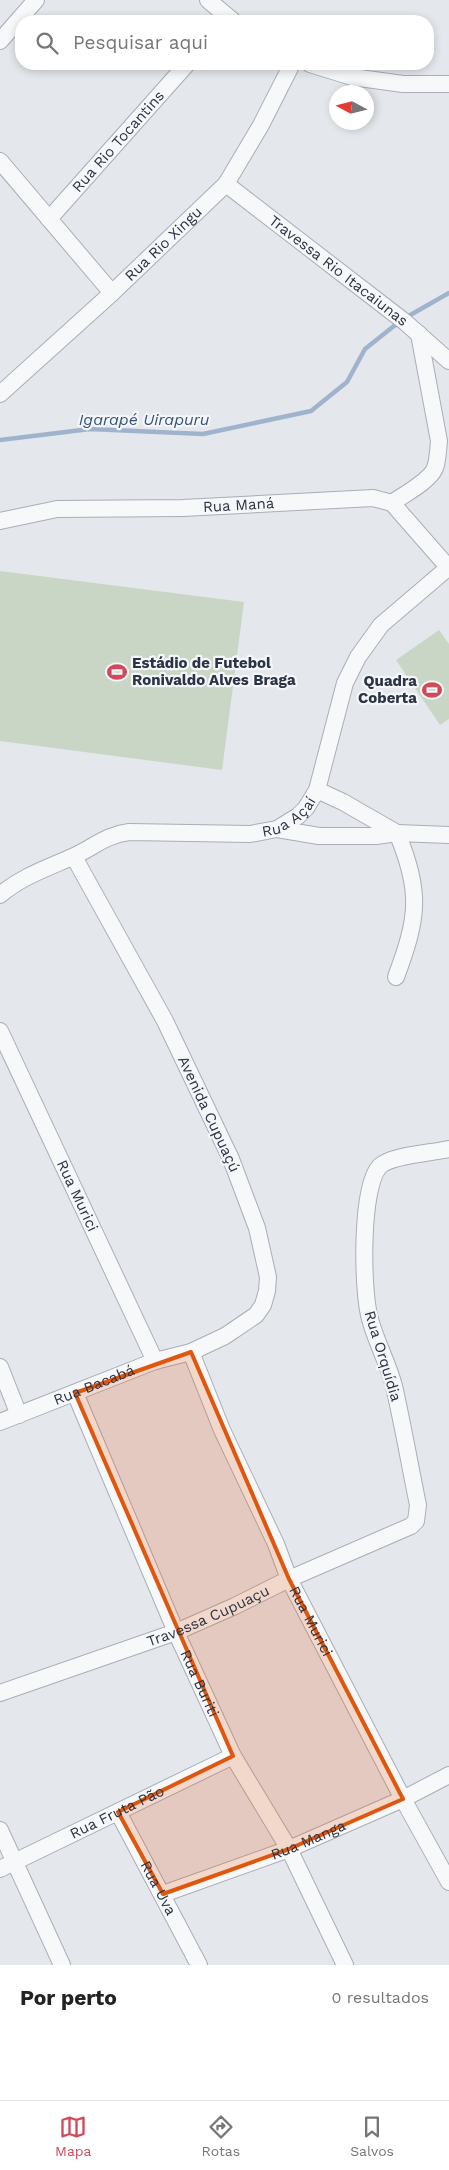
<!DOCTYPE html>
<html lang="pt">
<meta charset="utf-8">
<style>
:root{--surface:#fff;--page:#f2f2f2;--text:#222;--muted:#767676;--line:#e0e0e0;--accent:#d1495b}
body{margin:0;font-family:"Work Sans",sans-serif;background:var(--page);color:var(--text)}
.compass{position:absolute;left:329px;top:85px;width:45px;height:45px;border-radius:50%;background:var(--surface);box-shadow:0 2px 8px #0003;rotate:277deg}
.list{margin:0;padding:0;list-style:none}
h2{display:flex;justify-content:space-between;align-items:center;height:65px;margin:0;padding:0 20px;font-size:21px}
h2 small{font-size:16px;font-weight:400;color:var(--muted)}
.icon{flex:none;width:28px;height:28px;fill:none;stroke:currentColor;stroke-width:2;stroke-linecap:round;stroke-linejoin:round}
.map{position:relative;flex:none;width:449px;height:1965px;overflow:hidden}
.search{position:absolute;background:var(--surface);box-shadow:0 2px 8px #0003;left:15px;right:15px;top:15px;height:55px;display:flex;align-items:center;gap:12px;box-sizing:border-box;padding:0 18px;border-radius:20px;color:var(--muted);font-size:19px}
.sheet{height:135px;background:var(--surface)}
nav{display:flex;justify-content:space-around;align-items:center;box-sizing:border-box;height:70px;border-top:1px solid var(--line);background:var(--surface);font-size:14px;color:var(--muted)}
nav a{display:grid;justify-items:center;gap:2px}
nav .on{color:var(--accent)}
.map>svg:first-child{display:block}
.green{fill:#c9d6c5}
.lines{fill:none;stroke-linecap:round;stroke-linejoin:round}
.stream{stroke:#9fb4cc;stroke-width:4.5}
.minor-casing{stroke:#a9aeb7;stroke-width:18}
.minor{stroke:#f7f8fa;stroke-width:16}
.marked{fill:#df570f;fill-opacity:0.2;stroke:#df570f;stroke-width:4;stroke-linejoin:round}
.labels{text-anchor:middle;stroke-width:4.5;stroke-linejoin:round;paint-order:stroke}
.street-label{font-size:15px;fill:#2b3445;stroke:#f4f6f9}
.poi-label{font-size:15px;font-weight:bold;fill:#2b3445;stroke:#f4f6f9;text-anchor:start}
.water-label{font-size:16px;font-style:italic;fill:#34527a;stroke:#f4f6f9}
</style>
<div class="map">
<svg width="449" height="1965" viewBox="0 0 449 1965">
<rect width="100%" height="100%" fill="#e4e7ec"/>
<!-- green -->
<path class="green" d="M 0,571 L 244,602 L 222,770 L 0,741 Z
M 439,630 L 449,644 L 449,719 L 440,725 L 396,660 Z"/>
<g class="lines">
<!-- stream -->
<path class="stream" d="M 405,318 L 449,293
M 0,440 L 90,429 L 203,434 L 311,411 L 347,382 L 365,349 L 399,322"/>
<defs>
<g id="minor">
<path d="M 208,0 L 233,21"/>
<path d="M 0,41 L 36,0"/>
<path d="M 310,64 L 352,77 L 403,84 L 449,84"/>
<path d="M 0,161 L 112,293"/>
<path id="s1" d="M 226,184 L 405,322 L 449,361"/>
<path id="s2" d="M 49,219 L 187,64"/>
<path id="s3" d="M 0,394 L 112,293 L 226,184 L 261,125 L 292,64"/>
<path d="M 392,503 C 403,495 430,481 435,468 C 438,460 438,450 439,441 L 419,334"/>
<path id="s4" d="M 0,521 L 57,509 L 183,508 L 373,498 L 392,503 L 448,567"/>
<path d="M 317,790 L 343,802 L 397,833 C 422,892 418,918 396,977"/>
<path d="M 277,829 L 319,836 L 376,836 L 397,833 L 449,835"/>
<path id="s5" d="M 0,895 C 21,877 47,868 72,857 C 93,848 105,835 129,832 L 250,834 L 277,829 L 298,816 L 306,808 L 317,790 L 345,683 L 358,657 L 381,625 L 449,567"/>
<path id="s6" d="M 0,1031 L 155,1361"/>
<path id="s7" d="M 191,1352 L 222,1430 L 276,1544 L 289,1579 L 403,1799 L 449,1882"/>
<path d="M 0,1367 L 19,1415"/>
<path id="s8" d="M 75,1393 L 176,1632 L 233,1756 L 289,1849 L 345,1965"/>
<path id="s9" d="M 0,1422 L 155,1361 L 191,1352 L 225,1336 L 256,1315 L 263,1305 L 267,1291 L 268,1277 L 257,1228 L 231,1159 L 165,1021 L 74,857"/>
<path id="s10" d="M 0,1693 L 176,1632 L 235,1606 L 289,1579 L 411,1526 L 416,1521 L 418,1505 C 410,1466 403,1426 394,1386 C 388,1363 376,1342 370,1319 C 362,1292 360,1186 380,1166 C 391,1155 432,1153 449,1149"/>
<path id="s11" d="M 118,1812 L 199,1965"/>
<path d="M 0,1830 L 62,1965"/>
<path id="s12" d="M 0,1869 L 233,1756"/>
<path id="s13" d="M 163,1894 L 289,1849 L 403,1799 L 449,1775"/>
</g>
</defs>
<!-- minor casing -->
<use href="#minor" class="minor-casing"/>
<!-- minor -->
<use href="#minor" class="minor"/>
</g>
<!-- marked area -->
<path class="marked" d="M 191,1352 L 289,1579 L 403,1799 L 289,1849 L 163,1894 L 118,1812 L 233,1756 L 75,1393 Z"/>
<!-- icons -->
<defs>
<symbol id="stadium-bare" viewBox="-9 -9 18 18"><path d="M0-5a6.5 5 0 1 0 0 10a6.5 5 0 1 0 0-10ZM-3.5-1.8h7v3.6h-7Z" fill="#d1495b" stroke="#f4f6f9" stroke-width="2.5" paint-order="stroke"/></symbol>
</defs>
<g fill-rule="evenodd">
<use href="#stadium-bare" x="103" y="658" width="28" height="28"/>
<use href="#stadium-bare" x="418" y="676" width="28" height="28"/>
</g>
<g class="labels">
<!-- street labels -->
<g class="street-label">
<text dy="5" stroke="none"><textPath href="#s2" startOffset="104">Rua Rio Tocantins</textPath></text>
<text dy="5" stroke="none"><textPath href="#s3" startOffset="222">Rua Rio Xingu</textPath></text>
<text dy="5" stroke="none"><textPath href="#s1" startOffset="142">Travessa Rio Itacaiunas</textPath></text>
<text dy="5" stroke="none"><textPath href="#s4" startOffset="240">Rua Maná</textPath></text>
<text dy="5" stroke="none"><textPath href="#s5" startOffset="309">Rua Açaí</textPath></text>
<text transform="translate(209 1114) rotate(65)" y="5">Avenida Cupuaçú</text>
<text dy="5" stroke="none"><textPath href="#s6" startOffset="182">Rua Murici</textPath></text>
<text transform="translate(383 1356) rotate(73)" y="5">Rua Orquídia</text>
<text dy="5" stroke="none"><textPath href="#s9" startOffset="101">Rua Bacabá</textPath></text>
<text dy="5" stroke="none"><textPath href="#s10" startOffset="222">Travessa Cupuaçu</textPath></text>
<text dy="5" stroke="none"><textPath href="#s7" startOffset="295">Rua Murici</textPath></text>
<text dy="5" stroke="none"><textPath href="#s8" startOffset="316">Rua Buriti</textPath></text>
<text dy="5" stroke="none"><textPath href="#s12" startOffset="130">Rua Fruta Pão</textPath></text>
<text dy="5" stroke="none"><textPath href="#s13" startOffset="155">Rua Manga</textPath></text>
<text dy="5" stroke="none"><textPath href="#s11" startOffset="86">Rua Uva</textPath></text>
</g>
<!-- poi labels -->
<g class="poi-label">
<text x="132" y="668">Estádio de Futebol<tspan x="132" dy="17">Ronivaldo Alves Braga</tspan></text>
<text x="417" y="686" text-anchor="end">Quadra<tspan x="417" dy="17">Coberta</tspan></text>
</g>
<!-- water labels -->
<g class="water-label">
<text x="144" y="425">Igarapé Uirapuru</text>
</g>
</g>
</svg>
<svg class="compass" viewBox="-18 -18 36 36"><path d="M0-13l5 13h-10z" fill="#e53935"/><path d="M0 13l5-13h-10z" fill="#767676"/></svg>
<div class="search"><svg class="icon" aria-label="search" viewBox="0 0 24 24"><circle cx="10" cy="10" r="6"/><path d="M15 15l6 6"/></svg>Pesquisar aqui</div>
</div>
<section class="sheet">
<h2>Por perto<small>0 resultados</small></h2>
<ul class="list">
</ul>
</section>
<nav>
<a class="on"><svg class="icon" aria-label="map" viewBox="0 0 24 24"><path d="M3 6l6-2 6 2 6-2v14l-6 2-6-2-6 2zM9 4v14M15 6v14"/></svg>Mapa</a>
<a><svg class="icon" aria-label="directions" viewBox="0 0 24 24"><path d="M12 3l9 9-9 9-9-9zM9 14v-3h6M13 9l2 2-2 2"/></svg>Rotas</a>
<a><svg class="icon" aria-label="saved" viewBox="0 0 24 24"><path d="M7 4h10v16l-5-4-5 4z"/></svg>Salvos</a>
</nav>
